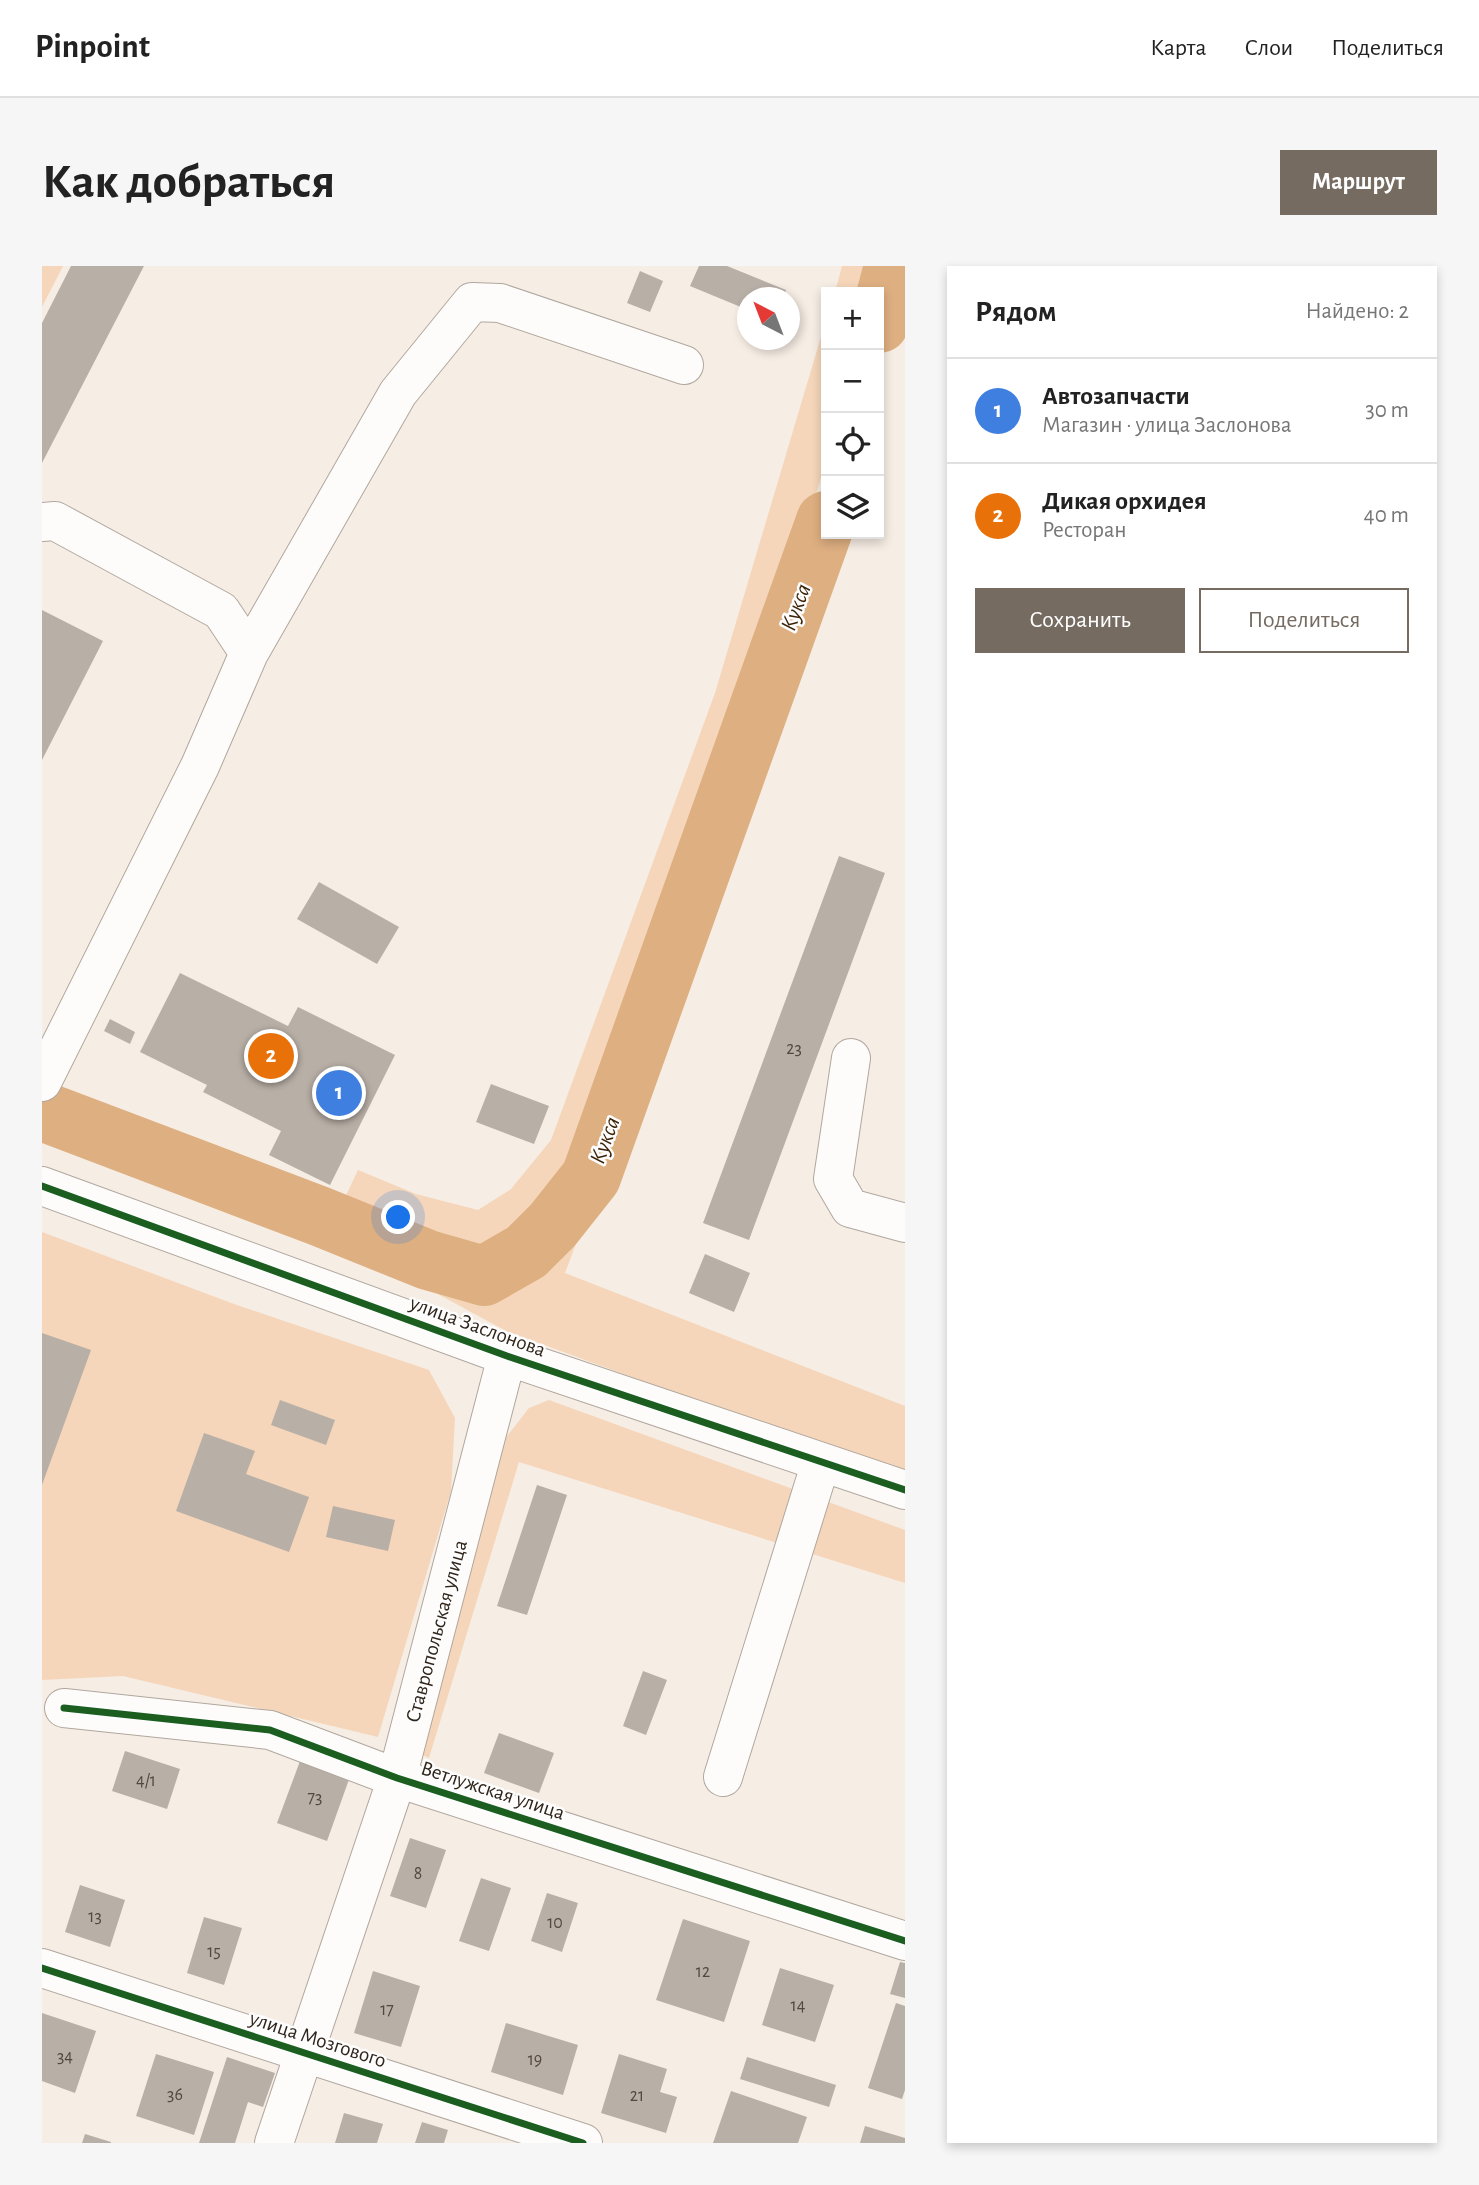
<!DOCTYPE html>
<html lang="ru">
<meta charset="utf-8">
<style>
:root{--surface:#fff;--page:#f6f6f6;--text:#222;--muted:#767676;--line:#e0e0e0;--accent:#756b61}
body{margin:0;font-family:"Alegreya Sans",sans-serif;background:var(--page);color:var(--text)}
.controls{position:absolute;right:21px;top:21px;display:grid;overflow:hidden;border-radius:0px;box-shadow:0 4px 10px #0003}
.controls button{width:63px;height:63px;display:grid;place-items:center;padding:0;border:0;border-bottom:2px solid var(--line);background:var(--surface);color:var(--text);font:35px sans-serif}
.compass{position:absolute;left:695px;top:21px;width:63px;height:63px;border-radius:50%;background:var(--surface);box-shadow:0 4px 10px #0003;rotate:318deg}
.you{position:absolute;left:357px;top:952px;width:24px;height:24px;margin:-18px;border:5px solid #fff;border-radius:50%;background:#1a73e8;box-shadow:0 0 0 10px #1a73e833}
.badge{display:grid;place-items:center;width:46px;height:46px;border-radius:50%;background:var(--accent);color:#fff;font-size:23px;font-weight:700}
.pin{position:absolute;translate:-50% -50%;border:4px solid #fff;box-shadow:0 2px 7px #0006}
.list{margin:0;padding:0;list-style:none}
h2{display:flex;justify-content:space-between;align-items:center;height:91px;margin:0;padding:0 28px;font-size:30px}
h2 small{font-size:23px;font-weight:400;color:var(--muted)}
.list li{display:grid;grid-template-columns:46px 1fr auto;gap:21px;align-items:center;box-sizing:border-box;height:105px;padding:0 28px;border-top:2px solid var(--line)}
.list b{display:block;font-size:26px;white-space:nowrap}
.list p{margin:0;font-size:23px;white-space:nowrap;color:var(--muted)}
.list em{font-size:23px;font-style:normal;color:var(--muted)}
.actions{display:flex;gap:14px;padding:21px 28px}
.actions a{flex:1;padding:16px 0;border:2px solid var(--accent);border-radius:0px;text-align:center;font-size:24px;color:var(--accent)}
.actions .main{background:var(--accent);color:#fff}
.icon{flex:none;width:38px;height:38px;fill:none;stroke:currentColor;stroke-width:2;stroke-linecap:round;stroke-linejoin:round}
.map{position:relative;flex:none;width:863px;height:1877px;overflow:hidden;border-radius:0px}
header{display:flex;align-items:center;gap:42px;box-sizing:border-box;height:98px;padding:0 35px;background:var(--surface);border-bottom:2px solid var(--line)}
header strong{font-size:33px}
nav{display:flex;gap:38px;margin-inline-start:auto;font-size:24px}
.intro{display:flex;align-items:center;justify-content:space-between;box-sizing:border-box;height:168px;padding:0 42px}
h1{margin:0;font-size:49px}
.button{padding:18px 32px;border-radius:0px;background:var(--accent);color:#fff;font-size:24px;font-weight:700}
main{display:flex;gap:42px;padding:0 42px}
aside{flex:1;background:var(--surface);border-radius:0px;box-shadow:0 4px 10px #0003}
.map>svg:first-child{display:block}
.green{fill:#f5d6ba}
.lines{fill:none;stroke-linecap:round;stroke-linejoin:round}
.river{stroke:#deaf81;stroke-width:60}
.building{fill:#b8afa6}
.minor-casing{stroke:#b0a79e;stroke-width:40}
.minor{stroke:#fefcfb;stroke-width:38}
.cycleway-casing{stroke:#fdfdfd;stroke-width:11}
.cycleway{stroke:#1b5e20;stroke-width:7}
.labels{text-anchor:middle;stroke-width:5;stroke-linejoin:round;paint-order:stroke}
.number-label{font-size:18px;fill:#52483e}
.street-label{font-size:21px;fill:#30251b;stroke:#fdfdfd}
.water-label{font-size:23px;font-style:italic;fill:#3c2307;stroke:#fdfdfd}
</style>
<header>
<strong>Pinpoint</strong>
<nav><a>Карта</a><a>Слои</a><a>Поделиться</a></nav>
</header>
<div class="intro"><h1>Как добраться</h1><a class="button">Маршрут</a></div>
<main>
<div class="map">
<svg width="863" height="1877" viewBox="0 0 863 1877">
<rect width="100%" height="100%" fill="#f6ede4"/>
<!-- green -->
<path class="green" d="M 0,0 L 21,0 L 0,41 Z
M 800,0 L 844,0 L 836,26 L 793,26 Z
M 784,54 L 784,195 L 760,275 L 627,656 L 537,895 L 488,963 L 452,988 L 399,983 L 298,942 L 316,904 L 374,928 L 436,944 L 469,923 L 509,874 L 673,427 Z
M 550,935 L 523,1007 L 863,1140 L 863,1211 L 464,1065 L 287,969 L 432,1019 L 468,1016 Z
M 0,966 L 192,1038 L 387,1104 L 413,1152 L 409,1225 L 336,1471 L 81,1410 L 0,1414 Z
M 507,1134 L 863,1264 L 863,1317 L 477,1196 L 387,1492 L 370,1484 L 462,1174 L 487,1142 Z"/>
<g class="lines">
<!-- river -->
<path class="river" d="M 837,57 L 852,0
M 0,845 L 277,950 L 386,994 L 442,1010 L 484,986 L 511,959 L 549,911 L 784,255"/>
</g>
<!-- building -->
<path class="building" d="M 29,0 L 102,0 L 0,197 L 0,57 Z
M 657,0 L 685,0 L 744,24 L 741,32 L 706,32 L 706,44 L 648,20 Z
M 598,5 L 621,15 L 608,46 L 585,37 Z
M 0,344 L 61,375 L 0,494 Z
M 797,590 L 843,607 L 707,974 L 661,957 Z
M 277,616 L 357,661 L 335,698 L 255,653 Z
M 138,707 L 246,760 L 256,741 L 353,789 L 288,919 L 227,889 L 239,865 L 161,826 L 165,819 L 98,786 Z
M 68,753 L 93,766 L 88,778 L 62,765 Z
M 449,818 L 507,840 L 492,878 L 434,856 Z
M 663,988 L 708,1007 L 692,1046 L 647,1027 Z
M 0,1067 L 49,1084 L 0,1219 Z
M 238,1134 L 293,1154 L 284,1179 L 229,1159 Z
M 162,1167 L 213,1185 L 204,1208 L 267,1231 L 247,1286 L 134,1245 Z
M 495,1219 L 525,1229 L 485,1349 L 455,1340 Z
M 291,1240 L 353,1254 L 346,1285 L 284,1271 Z
M 601,1405 L 625,1414 L 604,1469 L 581,1460 Z
M 457,1467 L 512,1487 L 497,1527 L 442,1507 Z
M 83,1485 L 138,1503 L 125,1543 L 70,1525 Z
M 261,1487 L 310,1505 L 285,1575 L 235,1557 Z
M 368,1572 L 404,1584 L 384,1642 L 348,1630 Z
M 439,1612 L 469,1622 L 447,1685 L 417,1675 Z
M 38,1619 L 83,1634 L 68,1681 L 23,1666 Z
M 505,1627 L 536,1637 L 520,1686 L 489,1675 Z
M 162,1651 L 200,1662 L 182,1719 L 145,1707 Z
M 641,1653 L 708,1675 L 682,1756 L 614,1734 Z
M 858,1696 L 863,1697 L 863,1732 L 848,1728 Z
M 738,1702 L 792,1719 L 773,1776 L 720,1759 Z
M 331,1705 L 378,1720 L 359,1781 L 312,1767 Z
M 854,1737 L 863,1740 L 863,1824 L 860,1833 L 826,1822 Z
M 0,1747 L 54,1765 L 33,1827 L 0,1815 Z
M 464,1757 L 536,1779 L 521,1829 L 449,1806 Z
M 114,1788 L 172,1806 L 152,1869 L 94,1850 Z
M 577,1788 L 625,1803 L 618,1826 L 635,1831 L 624,1867 L 559,1847 Z
M 185,1791 L 233,1807 L 221,1841 L 206,1836 L 193,1877 L 157,1877 Z
M 705,1791 L 794,1819 L 787,1841 L 698,1813 Z
M 689,1825 L 765,1851 L 756,1877 L 671,1877 Z
M 302,1847 L 341,1858 L 335,1877 L 293,1877 Z
M 380,1856 L 406,1864 L 402,1877 L 373,1877 Z
M 823,1860 L 863,1872 L 863,1877 L 818,1877 Z
M 43,1868 L 69,1876 L 69,1877 L 40,1877 Z"/>
<g class="lines">
<defs>
<path id="minor" d="M 0,256 L 13,255 L 179,345 L 207,387 L 158,500 L 0,816
M 207,387 L 356,127 L 430,36 L 458,37 L 642,99
M 809,792 L 791,913 L 808,942 L 863,957
M 0,920 L 465,1090 L 863,1224
M 22,1442 L 228,1464 L 355,1512 L 863,1675
M 681,1511 L 779,1196
M 0,1702 L 541,1877
M 232,1877 L 355,1512 L 465,1090"/>
</defs>
<!-- minor casing -->
<use href="#minor" class="minor-casing"/>
<!-- minor -->
<use href="#minor" class="minor"/>
<defs>
<path id="cycleway" d="M 0,920 L 465,1090 L 863,1224
M 22,1442 L 228,1464 L 355,1512 L 863,1675
M 0,1702 L 541,1877"/>
</defs>
<!-- cycleway casing -->
<use href="#cycleway" class="cycleway-casing"/>
<!-- cycleway -->
<use href="#cycleway" class="cycleway"/>
</g>
<g class="labels">
<!-- number labels -->
<g class="number-label">
<text x="752" y="788">23</text>
<text x="104" y="1520">4/1</text>
<text x="273" y="1537">73</text>
<text x="376" y="1613">8</text>
<text x="53" y="1656">13</text>
<text x="513" y="1662">10</text>
<text x="172" y="1691">15</text>
<text x="661" y="1711">12</text>
<text x="756" y="1745">14</text>
<text x="345" y="1749">17</text>
<text x="23" y="1796">34</text>
<text x="493" y="1799">19</text>
<text x="133" y="1834">36</text>
<text x="595" y="1835">21</text>
</g>
<!-- street labels -->
<g class="street-label">
<text transform="translate(436 1060) rotate(20)" y="7">улица Заслонова</text>
<text transform="translate(394 1365) rotate(-75)" y="7">Ставропольская улица</text>
<text transform="translate(451 1524) rotate(18)" y="7">Ветлужская улица</text>
<text transform="translate(276 1773) rotate(18)" y="7">улица Мозгового</text>
</g>
<!-- water labels -->
<g class="water-label">
<text transform="translate(753 341) rotate(-70)" y="8">Кукса</text>
<text transform="translate(562 874) rotate(-70)" y="8">Кукса</text>
</g>
</g>
</svg>
<div class="controls">
<button>+</button>
<button>−</button>
<button><svg class="icon" aria-label="locate" viewBox="0 0 24 24"><circle cx="12" cy="12" r="6"/><path d="M12 2v4M12 18v4M2 12h4M18 12h4"/></svg></button>
<button><svg class="icon" aria-label="layers" viewBox="0 0 24 24"><path d="M12 4l9 5-9 5-9-5zM3 14l9 5 9-5"/></svg></button>
</div>
<svg class="compass" viewBox="-18 -18 36 36"><path d="M0-13l5 13h-10z" fill="#e53935"/><path d="M0 13l5-13h-10z" fill="#767676"/></svg>
<div class="you"></div>
<div class="pin badge" style="left:297px;top:827px;background:#3f7fe0">1</div>
<div class="pin badge" style="left:229px;top:790px;background:#e8710a">2</div>
</div>
<aside>
<h2>Рядом<small>Найдено: 2</small></h2>
<ul class="list">
<li><span class="badge" style="background:#3f7fe0">1</span><div><b>Автозапчасти</b><p>Магазин · улица Заслонова</p></div><em>30 m</em></li>
<li><span class="badge" style="background:#e8710a">2</span><div><b>Дикая орхидея</b><p>Ресторан</p></div><em>40 m</em></li>
</ul>
<div class="actions"><a class="main">Сохранить</a><a>Поделиться</a></div>
</aside>
</main>
